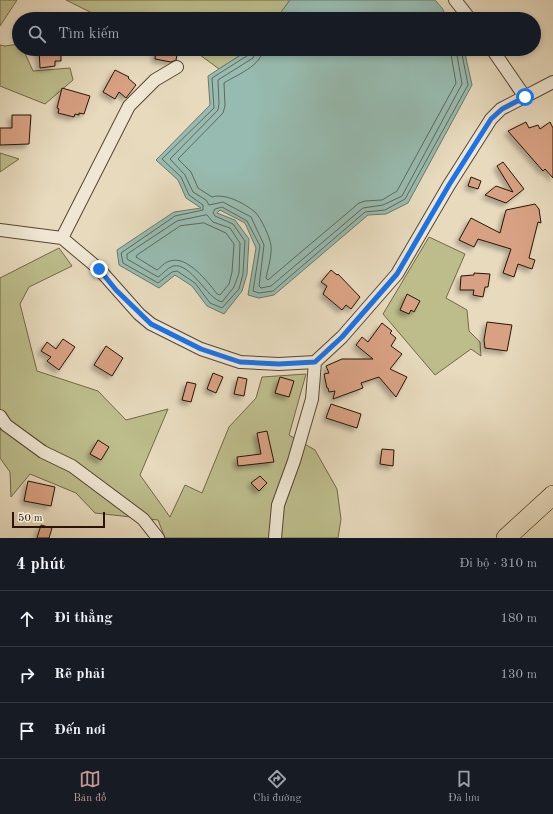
<!DOCTYPE html>
<html lang="vi">
<meta charset="utf-8">
<style>
:root{--surface:#171b24;--page:#20242c;--text:#f1f3f6;--muted:#9ea1a6;--line:#363941;--accent:#c59692}
body{margin:0;font-family:"Old Standard TT",serif;background:var(--page);color:var(--text)}
.scale{position:absolute;left:12px;bottom:10px;width:93px;box-sizing:border-box;padding-left:4px;border:2px solid #271502;border-top:0;font-size:11px;line-height:14px;white-space:nowrap;color:#271502;-webkit-text-stroke:3px #efe7d4;paint-order:stroke}
.stop{position:absolute;width:12px;height:12px;margin:-9px;border:3px solid #1a73e8;border-radius:50%;background:#fff}
.stop.end{background:#1a73e8;border-color:#fff;box-shadow:0 1px 4px #0008}
.list{margin:0;padding:0;list-style:none}
h2{display:flex;justify-content:space-between;align-items:center;height:52px;margin:0;padding:0 16px;font-size:17px}
h2 small{font-size:13px;font-weight:400;color:var(--muted)}
.list li{display:grid;grid-template-columns:26px 1fr auto;gap:12px;align-items:center;box-sizing:border-box;height:56px;padding:0 16px;border-top:1px solid var(--line)}
.list b{display:block;font-size:15px;white-space:nowrap}
.list em{font-size:13px;font-style:normal;color:var(--muted)}
.icon{flex:none;width:22px;height:22px;fill:none;stroke:currentColor;stroke-width:2;stroke-linecap:round;stroke-linejoin:round}
.map{position:relative;flex:none;width:553px;height:538px;overflow:hidden}
.search{position:absolute;background:var(--surface);box-shadow:0 2px 6px #0003;left:12px;right:12px;top:12px;height:44px;display:flex;align-items:center;gap:10px;box-sizing:border-box;padding:0 14px;border-radius:22px;color:var(--muted);font-size:15px}
.sheet{height:220px;background:var(--surface)}
nav{display:flex;justify-content:space-around;align-items:center;box-sizing:border-box;height:56px;border-top:1px solid var(--line);background:var(--surface);font-size:11px;color:var(--muted)}
nav a{display:grid;justify-items:center;gap:2px}
nav .on{color:var(--accent)}
.map>svg:first-child{display:block}
.green{fill:#bdbd8c;stroke:#726947}
.water{fill:#97bbb0;stroke:#6a796a}
.lines{fill:none;stroke-linecap:round;stroke-linejoin:round}
.shore{stroke:#5f6859;stroke-width:1}
.building{fill:#d8a183;stroke:#271502;filter:url(#shadow)}
.street-casing{stroke:#574631;stroke-width:14}
.primary-casing{stroke:#271502;stroke-width:20}
.street{stroke:#efe7d4;stroke-width:12}
.primary{stroke:#e7dabd;stroke-width:19}
.route{stroke:#1a73e8;stroke-width:5}
</style>
<div class="map">
<svg width="553" height="538" viewBox="0 0 553 538">
<defs>
<filter id="shadow"><feDropShadow dx="-3.5" dy="3.5" stdDeviation="2" flood-color="#0004"/></filter>
</defs>
<rect width="100%" height="100%" fill="#e7dabd"/>
<filter id="stains"><feTurbulence type="fractalNoise" baseFrequency=".005" numOctaves="4"/><feColorMatrix values="0 0 0 0 .2 0 0 0 0 .09 0 0 0 0 .02 0 0 0 .5 -.17"/></filter>
<radialGradient id="worn" r=".72"><stop offset=".6" stop-color="#630" stop-opacity="0"/><stop offset="1" stop-color="#630" stop-opacity=".3"/></radialGradient>
<!-- green -->
<path class="green" d="M 0,0 L 17,0 L 0,26 Z
M 66,0 L 290,0 L 276,19 L 104,19 Z
M 19,44 L 19,49 L 23,49 L 33,71 L 70,68 L 73,80 L 45,104 L 0,86 L 0,45 L 5,46 Z
M 192,49 L 250,49 L 219,69 Z
M 0,153 L 19,159 L 0,172 Z
M 429,237 L 465,254 L 446,298 L 467,310 L 469,331 L 480,342 L 481,356 L 471,349 L 435,375 L 383,314 Z
M 59,248 L 72,266 L 29,287 L 20,304 L 37,371 L 98,391 L 126,420 L 168,409 L 140,475 L 170,517 L 185,485 L 202,493 L 229,427 L 256,398 L 262,377 L 306,374 L 289,435 L 315,450 L 337,489 L 341,519 L 338,538 L 165,538 L 158,520 L 95,513 L 76,493 L 30,474 L 11,497 L 10,472 L 0,458 L 0,278 Z"/>
<!-- water -->
<path class="water" d="M 290,0 L 435,0 L 442,8 L 448,19 L 276,19 Z
M 250,49 L 464,49 L 472,85 L 408,203 L 386,214 L 368,215 L 274,295 L 259,298 L 248,295 L 256,248 L 245,223 L 220,210 L 217,213 L 235,220 L 249,239 L 247,274 L 242,291 L 224,314 L 207,306 L 192,286 L 175,275 L 159,288 L 119,265 L 117,250 L 174,212 L 201,208 L 186,198 L 178,180 L 156,160 L 210,105 L 208,76 Z"/>
<g class="lines">
<!-- shore -->
<path class="shore" d="M 252,49 L 250,54 L 212,78 L 214,108 L 162,159 L 181,177 L 189,195 L 203,205 L 203,210 L 175,216 L 121,253 L 123,263 L 158,283 L 172,272 L 177,271 L 195,283 L 210,303 L 222,308 L 239,289 L 243,274 L 245,241 L 233,224 L 215,216 L 213,213 L 215,209 L 222,207 L 247,221 L 260,246 L 253,291 L 259,293 L 273,291 L 365,212 L 385,210 L 405,199 L 468,85 L 461,49
M 257,49 L 253,58 L 218,80 L 219,104 L 218,110 L 170,159 L 185,175 L 193,192 L 206,200 L 209,205 L 223,202 L 251,217 L 264,245 L 259,286 L 261,288 L 271,286 L 363,208 L 383,205 L 402,196 L 462,84 L 456,49
M 263,49 C 262,66 236,75 224,83 L 225,106 L 223,113 L 178,159 L 191,172 L 198,188 L 212,197 C 225,193 244,203 255,212 C 261,218 270,237 271,246 C 272,256 268,268 266,278 L 268,280 L 359,203 L 365,201 L 382,200 L 397,191 L 456,83 L 450,49
M 207,215 L 213,222 L 230,228 L 240,243 L 239,273 L 234,287 L 222,302 C 207,299 191,262 173,266 C 167,268 163,274 158,277 L 127,259 L 127,254 L 177,221 Z
M 204,223 L 226,233 L 234,244 L 232,272 L 229,284 L 220,295 L 217,294 C 208,282 187,255 170,261 C 165,262 161,267 157,270 L 136,257 L 137,255 L 180,226 Z"/>
</g>
<!-- building -->
<path class="building" d="M 39,49 L 61,49 L 61,61 L 55,61 L 55,66 L 40,68 Z
M 156,49 L 178,51 L 176,60 L 171,62 L 155,59 Z
M 115,70 L 129,77 L 128,78 L 136,85 L 126,98 L 119,92 L 115,99 L 103,92 Z
M 62,88 L 90,96 L 84,114 L 79,113 L 79,115 L 75,114 L 74,117 L 58,113 L 59,109 L 57,108 Z
M 12,115 L 31,115 L 29,144 L 0,145 L 0,128 L 12,128 Z
M 526,122 L 529,128 L 538,125 L 540,129 L 550,122 L 553,128 L 553,178 L 545,169 L 543,171 L 508,131 Z
M 503,162 L 524,189 L 506,203 L 485,195 L 496,186 L 513,192 L 497,166 Z
M 471,177 L 481,181 L 478,189 L 468,186 Z
M 535,204 L 539,209 L 541,223 L 538,222 L 529,258 L 535,260 L 532,269 L 518,264 L 514,277 L 503,273 L 511,249 L 478,239 L 474,247 L 459,240 L 471,218 L 500,233 L 506,210 Z
M 331,270 L 337,275 L 338,274 L 360,297 L 351,309 L 346,305 L 342,310 L 323,294 L 327,286 L 321,282 Z
M 474,273 L 490,274 L 488,287 L 485,287 L 483,297 L 473,295 L 474,290 L 460,290 L 461,276 L 474,275 Z
M 407,294 L 420,301 L 414,312 L 411,310 L 409,314 L 400,310 Z
M 487,322 L 512,325 L 507,351 L 485,348 L 484,340 Z
M 382,323 L 392,331 L 390,333 L 396,338 L 391,346 L 402,354 L 390,369 L 407,377 L 396,397 L 379,377 L 361,383 L 363,388 L 333,399 L 335,391 L 329,392 L 328,388 L 327,388 L 324,374 L 329,373 L 326,366 L 342,359 L 373,359 L 356,345 L 362,337 L 368,342 Z
M 63,339 L 75,347 L 59,370 L 47,361 L 51,357 L 41,351 L 47,342 L 56,349 Z
M 106,346 L 123,358 L 112,376 L 94,365 Z
M 213,373 L 223,377 L 216,393 L 207,389 Z
M 238,377 L 247,379 L 244,396 L 234,394 Z
M 280,377 L 294,381 L 289,397 L 275,393 Z
M 187,382 L 196,384 L 191,402 L 182,400 Z
M 331,404 L 361,414 L 357,428 L 326,418 Z
M 267,431 L 274,462 L 238,466 L 237,457 L 261,454 L 257,433 Z
M 98,440 L 109,447 L 101,460 L 90,454 Z
M 382,449 L 394,450 L 393,466 L 380,464 Z
M 260,476 L 267,483 L 259,491 L 251,483 Z
M 28,481 L 55,487 L 51,506 L 24,501 Z
M 41,525 L 52,528 L 49,538 L 37,538 Z"/>
<g class="lines">
<defs>
<path id="street" d="M 455,0 L 470,19
M 492,49 L 525,97
M 0,230 L 62,238 L 99,269 L 139,314 L 151,324 L 201,349 L 240,362 L 279,364 L 315,362 L 342,337 L 397,274 L 449,185 L 491,119 L 501,109 L 553,82
M 62,238 L 129,106 L 155,80 L 177,67
M 0,416 L 6,425 L 43,452 L 72,466 L 143,519 L 158,538
M 275,538 L 278,505 L 294,461 L 312,399 L 315,362"/>
<path id="primary" d="M 506,538 L 553,495"/>
</defs>
<!-- street casing -->
<use href="#street" class="street-casing"/>
<!-- primary casing -->
<use href="#primary" class="primary-casing"/>
<!-- street -->
<use href="#street" class="street"/>
<!-- primary -->
<use href="#primary" class="primary"/>
</g>
<g class="lines">
<!-- route -->
<path class="route" d="M 99,269 L 116,290 L 151,324 L 201,349 L 240,362 L 279,364 L 315,362 L 342,337 L 397,274 L 449,185 L 491,119 L 502,109 L 525,97"/>
</g>
<rect width="100%" height="100%" filter="url(#stains)"/>
<rect width="100%" height="100%" fill="url(#worn)"/>
</svg>
<div class="scale">50 m</div>
<div class="stop" style="left:525px;top:97px"></div>
<div class="stop end" style="left:99px;top:269px"></div>
<div class="search"><svg class="icon" aria-label="search" viewBox="0 0 24 24"><circle cx="10" cy="10" r="6"/><path d="M15 15l6 6"/></svg>Tìm kiếm</div>
</div>
<section class="sheet">
<h2>4 phút<small>Đi bộ · 310 m</small></h2>
<ul class="list">
<li><svg class="icon" aria-label="ahead" viewBox="0 0 24 24"><path d="M12 20V5M6 11l6-6 6 6"/></svg><div><b>Đi thẳng</b></div><em>180 m</em></li>
<li><svg class="icon" aria-label="right" viewBox="0 0 24 24"><path d="M7 20v-9h11M14 6l5 5-5 5"/></svg><div><b>Rẽ phải</b></div><em>130 m</em></li>
<li><svg class="icon" aria-label="arrive" viewBox="0 0 24 24"><path d="M6 21V4h12l-3 4 3 4H6"/></svg><div><b>Đến nơi</b></div></li>
</ul>
</section>
<nav>
<a class="on"><svg class="icon" aria-label="map" viewBox="0 0 24 24"><path d="M3 6l6-2 6 2 6-2v14l-6 2-6-2-6 2zM9 4v14M15 6v14"/></svg>Bản đồ</a>
<a><svg class="icon" aria-label="directions" viewBox="0 0 24 24"><path d="M12 3l9 9-9 9-9-9zM9 14v-3h6M13 9l2 2-2 2"/></svg>Chỉ đường</a>
<a><svg class="icon" aria-label="saved" viewBox="0 0 24 24"><path d="M7 4h10v16l-5-4-5 4z"/></svg>Đã lưu</a>
</nav>
